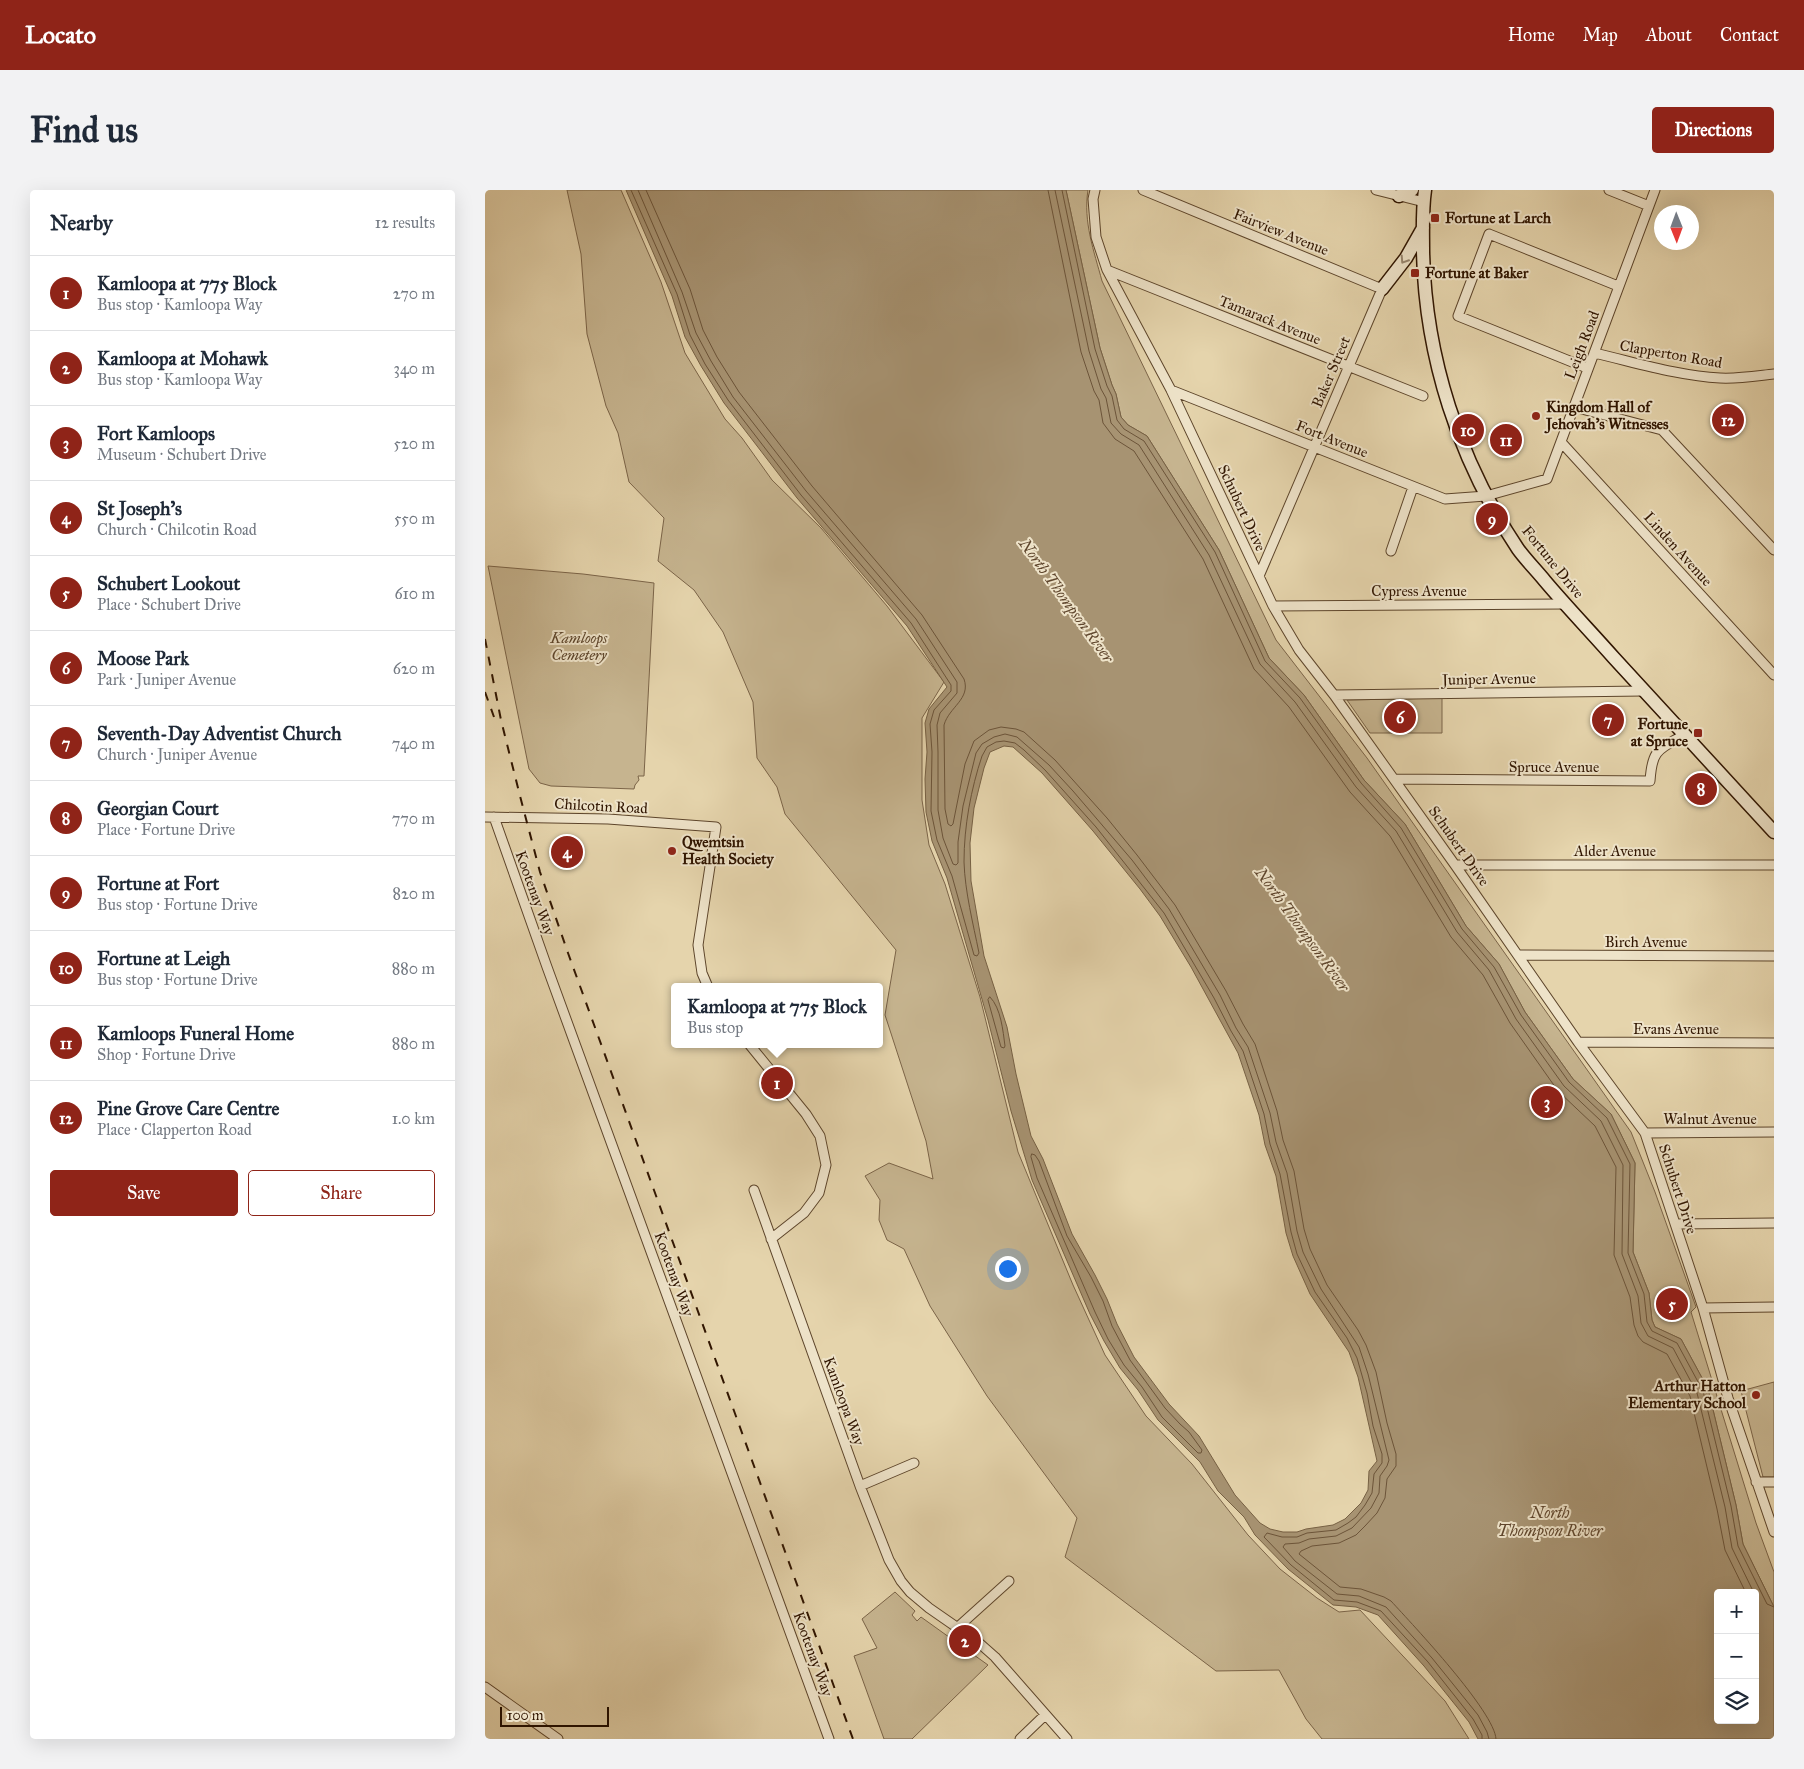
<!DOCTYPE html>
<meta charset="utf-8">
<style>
:root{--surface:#fff;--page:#f2f2f3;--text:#1f2937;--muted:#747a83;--line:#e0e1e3;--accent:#8f2418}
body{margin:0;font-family:"IM FELL Great Primer",serif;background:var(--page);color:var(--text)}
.controls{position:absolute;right:15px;bottom:15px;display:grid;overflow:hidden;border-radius:5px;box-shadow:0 5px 20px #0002}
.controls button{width:45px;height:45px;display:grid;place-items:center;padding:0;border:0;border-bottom:1px solid var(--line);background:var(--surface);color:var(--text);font:25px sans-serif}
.compass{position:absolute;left:1169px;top:15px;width:45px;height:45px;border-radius:50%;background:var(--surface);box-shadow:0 5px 20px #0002;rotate:179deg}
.scale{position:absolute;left:15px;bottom:12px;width:109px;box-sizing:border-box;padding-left:5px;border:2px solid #301500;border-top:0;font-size:14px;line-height:18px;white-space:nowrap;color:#301500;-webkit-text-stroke:4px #eee3c9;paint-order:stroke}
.you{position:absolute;left:522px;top:1078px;width:18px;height:18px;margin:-12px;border:4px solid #fff;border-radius:50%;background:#1a73e8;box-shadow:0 0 0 8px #1a73e833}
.badge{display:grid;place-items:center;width:32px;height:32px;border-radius:50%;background:var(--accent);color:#fff;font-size:16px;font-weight:700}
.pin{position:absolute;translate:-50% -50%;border:2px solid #fff;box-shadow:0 1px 5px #0006}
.popup{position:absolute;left:186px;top:793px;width:212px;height:65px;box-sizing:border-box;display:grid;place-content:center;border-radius:5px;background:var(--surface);filter:drop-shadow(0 1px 4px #0005);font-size:16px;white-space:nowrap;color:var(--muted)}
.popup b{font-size:19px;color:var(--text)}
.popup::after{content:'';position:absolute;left:50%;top:100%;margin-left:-10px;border:10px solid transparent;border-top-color:var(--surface)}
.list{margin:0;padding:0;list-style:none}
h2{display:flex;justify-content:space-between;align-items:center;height:65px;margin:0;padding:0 20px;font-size:21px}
h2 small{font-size:16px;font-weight:400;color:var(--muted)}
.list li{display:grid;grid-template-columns:32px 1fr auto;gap:15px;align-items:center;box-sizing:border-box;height:75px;padding:0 20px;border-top:1px solid var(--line)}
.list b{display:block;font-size:19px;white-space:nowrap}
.list p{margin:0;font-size:16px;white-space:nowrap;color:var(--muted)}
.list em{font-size:16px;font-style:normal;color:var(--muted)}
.actions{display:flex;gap:10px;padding:15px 20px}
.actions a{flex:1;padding:11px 0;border:1px solid var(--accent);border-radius:5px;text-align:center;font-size:18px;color:var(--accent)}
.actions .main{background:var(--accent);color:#fff}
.icon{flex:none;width:28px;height:28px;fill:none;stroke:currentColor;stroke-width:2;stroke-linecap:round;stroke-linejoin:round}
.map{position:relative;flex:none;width:1289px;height:1549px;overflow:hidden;border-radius:5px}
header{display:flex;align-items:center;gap:30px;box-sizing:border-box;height:70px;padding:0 25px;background:var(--accent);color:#fff}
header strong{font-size:24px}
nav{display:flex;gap:28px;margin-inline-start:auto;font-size:18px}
.intro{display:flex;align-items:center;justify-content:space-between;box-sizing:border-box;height:120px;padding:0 30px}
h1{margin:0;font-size:35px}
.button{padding:12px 22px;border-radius:5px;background:var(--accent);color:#fff;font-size:18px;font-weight:700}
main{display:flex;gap:30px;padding:0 30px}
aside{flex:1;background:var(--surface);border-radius:5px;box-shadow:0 5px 20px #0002}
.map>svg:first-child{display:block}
.green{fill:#c6b48f;stroke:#7b6448}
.water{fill:#a79372;stroke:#776144;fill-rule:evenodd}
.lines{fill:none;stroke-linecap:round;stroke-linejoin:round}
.shore{stroke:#6c5439;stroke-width:1}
.minor-casing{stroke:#5d452b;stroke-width:11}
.secondary-casing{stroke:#301500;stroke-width:15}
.minor{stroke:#eee3c9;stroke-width:9}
.secondary{stroke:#eee3c9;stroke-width:12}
.rail{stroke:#301500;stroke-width:2;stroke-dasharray:9 9;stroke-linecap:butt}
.oneway{stroke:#98866f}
.poi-dot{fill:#8f2418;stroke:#eee3c9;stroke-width:2}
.labels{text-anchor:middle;stroke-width:4;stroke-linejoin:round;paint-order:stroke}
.poi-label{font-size:15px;font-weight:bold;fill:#301500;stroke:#eee3c9;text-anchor:start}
.street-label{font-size:15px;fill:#301500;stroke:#eee3c9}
.park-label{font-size:15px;font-style:italic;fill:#5d452b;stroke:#eee3c9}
.water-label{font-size:16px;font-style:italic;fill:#60472e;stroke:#eee3c9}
</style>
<header>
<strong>Locato</strong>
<nav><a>Home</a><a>Map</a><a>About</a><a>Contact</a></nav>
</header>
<div class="intro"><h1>Find us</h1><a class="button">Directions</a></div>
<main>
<aside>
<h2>Nearby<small>12 results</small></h2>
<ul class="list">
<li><span class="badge">1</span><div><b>Kamloopa at 775 Block</b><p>Bus stop · Kamloopa Way</p></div><em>270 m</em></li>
<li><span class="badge">2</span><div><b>Kamloopa at Mohawk</b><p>Bus stop · Kamloopa Way</p></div><em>340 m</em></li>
<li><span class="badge">3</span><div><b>Fort Kamloops</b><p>Museum · Schubert Drive</p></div><em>520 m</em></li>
<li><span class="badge">4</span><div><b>St Joseph's</b><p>Church · Chilcotin Road</p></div><em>550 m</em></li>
<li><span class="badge">5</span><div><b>Schubert Lookout</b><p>Place · Schubert Drive</p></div><em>610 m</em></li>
<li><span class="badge">6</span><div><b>Moose Park</b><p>Park · Juniper Avenue</p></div><em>620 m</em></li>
<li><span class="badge">7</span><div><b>Seventh-Day Adventist Church</b><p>Church · Juniper Avenue</p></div><em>740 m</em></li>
<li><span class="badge">8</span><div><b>Georgian Court</b><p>Place · Fortune Drive</p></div><em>770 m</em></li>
<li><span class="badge">9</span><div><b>Fortune at Fort</b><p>Bus stop · Fortune Drive</p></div><em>820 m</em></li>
<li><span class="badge">10</span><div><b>Fortune at Leigh</b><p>Bus stop · Fortune Drive</p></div><em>880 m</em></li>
<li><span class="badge">11</span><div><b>Kamloops Funeral Home</b><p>Shop · Fortune Drive</p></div><em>880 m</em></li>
<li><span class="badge">12</span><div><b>Pine Grove Care Centre</b><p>Place · Clapperton Road</p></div><em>1.0 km</em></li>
</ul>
<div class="actions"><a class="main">Save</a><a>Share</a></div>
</aside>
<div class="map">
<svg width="1289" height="1549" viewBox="0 0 1289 1549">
<rect width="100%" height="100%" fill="#e5d4ac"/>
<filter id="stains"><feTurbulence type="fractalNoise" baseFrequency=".004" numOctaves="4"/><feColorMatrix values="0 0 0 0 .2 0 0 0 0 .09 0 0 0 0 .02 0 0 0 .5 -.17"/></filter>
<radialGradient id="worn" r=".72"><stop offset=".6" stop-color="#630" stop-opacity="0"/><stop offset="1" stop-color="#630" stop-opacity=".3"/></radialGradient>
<!-- green -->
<path class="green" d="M 82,0 L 136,0 L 176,92 L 200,163 L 240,229 L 257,248 L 287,290 L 336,338 L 402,416 L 459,492 L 437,528 L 437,610 L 444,655 L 460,694 L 495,807 L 533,962 L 588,1095 L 620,1165 L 661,1226 L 707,1274 L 763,1345 L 795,1379 L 832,1408 L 854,1422 L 875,1420 L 960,1511 L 984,1549 L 837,1549 L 821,1529 L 794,1480 L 731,1481 L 580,1367 L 592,1328 L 502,1206 L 445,1116 L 419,1059 L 402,1050 L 394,1030 L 395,1010 L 380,986 L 404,973 L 448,989 L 441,951 L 400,825 L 411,760 L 300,624 L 292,597 L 272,568 L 268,512 L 238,442 L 209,400 L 173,371 L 179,328 L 144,292 L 133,243 L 121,216 L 102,144 L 96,64 Z
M 581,0 L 603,0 C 598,32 609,61 617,91 L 791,450 L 882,568 L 1146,942 L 1170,1002 L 1211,1117 L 1206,1122 L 1271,1333 L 1289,1382 L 1289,1417 L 1258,1354 L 1251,1315 L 1223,1199 L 1196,1149 L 1170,1137 L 1167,1130 L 1164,1103 L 1148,1062 L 1150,973 L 1126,924 L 1088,889 L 1040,822 L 1014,774 L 981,736 L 920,634 L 879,590 L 819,505 L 784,468 L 734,360 L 662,246 L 643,235 L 636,227 L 631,204 L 627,195 L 615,158 Z
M 3,376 L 98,384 L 169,393 L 159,586 L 153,586 L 154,590 L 150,595 L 149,599 L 66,596 L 55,593 L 44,579 Z
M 957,508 L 957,543 L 885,543 L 862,510 Z
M 1289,1192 L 1289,1287 L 1278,1287 L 1256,1201 Z
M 410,1402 L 430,1421 L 427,1425 L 432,1431 L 436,1427 L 503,1475 L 427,1549 L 399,1549 L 369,1466 L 392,1458 L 377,1429 Z"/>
<!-- water -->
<path class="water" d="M 141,0 L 581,0 L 615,158 L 627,195 L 631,204 L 636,227 L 643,235 L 662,246 L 734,360 L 784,468 L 819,505 L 879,590 L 920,634 L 981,736 L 1014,774 L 1040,822 L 1088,889 L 1126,924 L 1150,973 L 1148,1062 L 1164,1103 L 1167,1130 L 1170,1137 L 1196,1149 L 1223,1199 L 1251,1315 L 1258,1354 L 1289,1417 L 1289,1549 L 993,1549 L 984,1532 L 939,1476 L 893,1425 L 871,1417 L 848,1415 L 803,1379 L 770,1345 L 759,1327 L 733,1301 L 715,1272 L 673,1230 L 653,1200 L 635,1178 L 619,1151 L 605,1124 L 547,990 L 526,921 L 503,830 L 462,688 L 447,651 L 441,622 L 440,589 L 442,562 L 440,533 L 444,519 L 462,497 L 422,436 L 312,308 L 239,213 L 216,176 L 200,147 L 187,106 ZM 519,556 L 528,557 L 557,583 L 608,641 L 655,699 L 675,726 L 706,777 L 753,863 L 774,925 L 780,955 L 791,986 L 801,1043 L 808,1066 L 825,1104 L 864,1162 L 873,1187 L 892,1271 L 884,1281 L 883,1300 L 876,1313 L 860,1329 L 848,1335 L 821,1339 L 812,1342 L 798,1342 L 785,1339 L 775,1333 L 750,1305 L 714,1246 L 684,1214 L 649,1167 L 632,1134 L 622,1109 L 610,1085 L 587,1044 L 558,969 L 546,946 L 531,884 L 522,837 L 499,766 L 486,691 L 485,653 L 489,618 L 499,578 L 505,562 ZM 1233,1403 L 1270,1403 L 1270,1530 L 1233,1530 Z"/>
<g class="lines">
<!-- shore -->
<path class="shore" d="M 146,0 L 192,104 L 205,145 L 220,174 L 243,210 L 316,305 L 426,433 L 466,495 L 466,501 L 449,520 L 445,534 L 447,562 L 446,621 L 452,650 L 467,686 L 489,765 L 492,766 L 494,763 C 488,733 480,702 479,672 C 479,636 486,599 497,566 L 502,557 L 511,552 L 519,551 L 530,553 L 539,560 L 560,580 L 611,637 L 679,723 L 729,808 L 746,841 L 758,861 L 779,924 L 785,954 L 795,984 L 806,1042 L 812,1064 L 830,1102 L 862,1148 L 872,1168 L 882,1203 L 888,1236 L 897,1264 L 897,1273 L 889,1284 L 887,1303 L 880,1315 L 871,1327 L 863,1333 L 851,1340 L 822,1343 L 812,1347 L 797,1347 L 782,1343 L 779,1347 L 806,1375 L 849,1410 L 872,1412 L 896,1421 L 943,1472 L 988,1529 L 997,1545 L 997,1549
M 153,0 L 197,102 L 211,143 L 226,171 L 248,207 L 321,301 L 431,429 L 472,492 L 472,503 L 455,523 L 452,535 L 453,562 L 453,620 L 458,648 L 468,674 L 471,675 L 473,673 L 473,652 L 478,616 L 491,563 L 497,554 L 509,547 L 520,544 L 532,547 L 564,575 L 588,601 L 647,670 L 684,719 L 735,805 L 751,838 L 763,857 L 785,923 L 791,952 L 802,983 L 812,1041 L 818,1062 L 836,1099 L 874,1157 L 883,1184 L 904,1270 L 902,1276 L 895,1286 L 894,1303 L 886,1318 L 867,1338 L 851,1346 L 824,1349 L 814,1353 L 800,1354 L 798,1357 L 810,1371 L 852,1404 L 874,1406 L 901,1417 L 947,1468 L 993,1525 L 1002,1542 L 1004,1549
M 161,0 L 205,99 L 218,140 L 232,167 L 254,202 L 327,296 L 437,425 L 479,489 C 486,509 464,517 459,535 L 460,619 L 463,634 L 466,636 L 468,634 L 480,574 L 489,551 L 504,540 L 516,537 L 531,539 L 539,542 L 570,570 L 622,628 L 652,665 L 690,715 L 741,801 L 758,834 L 770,854 L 792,921 L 798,950 L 809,981 L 819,1039 L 825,1059 L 842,1095 L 873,1140 L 881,1155 L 891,1182 L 902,1233 L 911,1264 L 911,1276 L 902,1289 L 900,1308 L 892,1323 L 880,1336 L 871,1345 L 854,1353 L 827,1356 L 816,1361 L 814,1364 L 855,1397 L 876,1399 L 899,1407 L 906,1411 C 928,1435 1010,1522 1011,1549
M 563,0 L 596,162 L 609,201 L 614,210 L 618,233 L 630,249 L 649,261 L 718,369 L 769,479 L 804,517 L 865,602 L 905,646 L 966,747 L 998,785 L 1025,833 L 1073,901 L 1110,936 L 1131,977 L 1129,1065 L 1145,1107 L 1149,1135 L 1153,1146 L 1158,1152 L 1182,1164 L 1205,1206 L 1232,1319 L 1240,1360 L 1261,1403
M 570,0 L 604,161 L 616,199 L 621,208 L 626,233 L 636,244 L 654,255 L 724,365 L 775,474 L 810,512 L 871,597 L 911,641 L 972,742 L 1004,780 L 1031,829 L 1079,896 L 1116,931 L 1138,975 L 1137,1064 L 1153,1106 L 1156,1133 L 1163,1146 L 1188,1158 L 1212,1203 L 1240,1317 L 1247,1358 L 1269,1403
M 577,0 L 610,159 L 622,196 L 627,206 L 632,230 L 639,239 L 659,251 L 730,362 L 780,471 L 815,508 L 876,593 L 916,638 L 977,739 L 1009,777 L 1036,825 L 1084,892 L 1122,928 L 1145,974 L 1143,1063 L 1159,1104 L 1162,1132 L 1167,1141 L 1192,1153 L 1218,1201 L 1246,1316 L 1253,1356 L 1282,1414 L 1289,1417
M 505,807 C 516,818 518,841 520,856 L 519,858 L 516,857 L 503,810 Z
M 547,964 L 550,965 L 554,971 L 582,1046 L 606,1087 L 618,1111 L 627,1136 L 645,1170 L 680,1218 L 695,1234 L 704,1242 L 717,1260 L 716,1263 L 713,1263 L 677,1227 L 657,1197 L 639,1175 L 623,1149 L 610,1122 L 552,988 L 546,967 Z"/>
<defs>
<path id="minor" d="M 610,0 L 608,9 L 611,47 L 622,80 L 686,200 L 788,416 L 814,460 L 849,505 L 970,675 L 1093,852 L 1160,943 L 1218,1118 L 1243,1208 L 1289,1342
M 658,0 L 897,99 L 774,386
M 891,0 L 939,12
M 1124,0 L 1164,16
M 622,80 L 938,206
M 1109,163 C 1149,172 1194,186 1235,188 C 1253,189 1271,186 1289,184
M 1102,178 L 973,126 L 1004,44 L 1133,96
M 686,200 L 960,309 L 1001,306 L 1062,289 L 1170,0
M 1089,217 L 1177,240 L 1289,360
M 1076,252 L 1289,485
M 906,361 L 928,297
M 788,416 L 1080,414
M 849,505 L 1159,501
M 909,589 L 1165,591 C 1167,561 1172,560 1197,546 L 1201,546
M 0,627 L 123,629 L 231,637 L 213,755 L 217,783 L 223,797
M 9,627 L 62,777 L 344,1549
M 970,675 L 1289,675
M 1033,765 L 1289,766
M 1093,852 L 1289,853
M 264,854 L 321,924 L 335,946 L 341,975 L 334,1003 L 319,1023 L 286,1049
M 1160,943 L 1289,942
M 269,1000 L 375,1296 L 404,1370 L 416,1391 L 425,1402 L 444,1418 L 493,1452 L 510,1467 L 582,1549
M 1191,1034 L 1289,1033
M 1218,1118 L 1289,1117
M 1271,1292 L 1289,1292
M 375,1296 L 429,1273
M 473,1437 L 524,1391
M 0,1497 L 73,1549
M 535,1549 L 560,1525"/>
<path id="secondary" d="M 940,0 C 937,20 938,41 938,61 C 940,167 974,271 1033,359 C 1041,370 1051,380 1060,391 C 1082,417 1106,442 1129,468 C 1182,526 1236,584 1289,642
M 914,6 L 927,0
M 897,99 L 921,68 L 938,38"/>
</defs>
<!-- minor casing -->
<use href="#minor" class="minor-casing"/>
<!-- secondary casing -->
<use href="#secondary" class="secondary-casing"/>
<!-- minor -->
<use href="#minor" class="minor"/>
<!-- secondary -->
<use href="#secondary" class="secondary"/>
<!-- rail -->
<path class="rail" d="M 0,449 L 16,530 L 35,606 L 55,682 L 83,763 L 368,1549
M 0,502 L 9,527"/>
</g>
<!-- one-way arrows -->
<defs><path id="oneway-chevron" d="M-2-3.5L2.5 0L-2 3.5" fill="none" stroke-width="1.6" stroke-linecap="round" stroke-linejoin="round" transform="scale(1.25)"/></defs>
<use class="oneway" href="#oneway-chevron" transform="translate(919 70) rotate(123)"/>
<!-- markers -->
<g class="poi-dot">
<rect x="945" y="23" width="10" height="10" rx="2.5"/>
<rect x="925" y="78" width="10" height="10" rx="2.5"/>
<circle cx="1051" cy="226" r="5"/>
<rect x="1208" y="538" width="10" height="10" rx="2.5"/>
<circle cx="187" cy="661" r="5"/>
<circle cx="1271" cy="1205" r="5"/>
</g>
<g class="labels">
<!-- poi labels -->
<g class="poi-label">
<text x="960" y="33">Fortune at Larch</text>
<text x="940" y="88">Fortune at Baker</text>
<text x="1061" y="222">Kingdom Hall of<tspan x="1061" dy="17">Jehovah's Witnesses</tspan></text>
<text x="1203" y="539" text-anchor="end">Fortune<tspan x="1203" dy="17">at Spruce</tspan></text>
<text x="197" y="657">Qwemtsin<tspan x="197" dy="17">Health Society</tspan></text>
<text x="1261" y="1201" text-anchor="end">Arthur Hatton<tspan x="1261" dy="17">Elementary School</tspan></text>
</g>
<!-- street labels -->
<g class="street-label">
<text transform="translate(796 42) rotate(22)" y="5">Fairview Avenue</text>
<text transform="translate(785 130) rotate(22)" y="5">Tamarack Avenue</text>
<text transform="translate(1097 155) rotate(-69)" y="5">Leigh Road</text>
<text transform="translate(1186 164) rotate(10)" y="5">Clapperton Road</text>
<text transform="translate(846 182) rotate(-67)" y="5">Baker Street</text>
<text transform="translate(847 249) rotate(22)" y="5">Fort Avenue</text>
<text transform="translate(757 318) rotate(65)" y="5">Schubert Drive</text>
<text transform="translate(1193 359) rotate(48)" y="5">Linden Avenue</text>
<text transform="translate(1068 372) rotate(51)" y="5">Fortune Drive</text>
<text x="934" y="406">Cypress Avenue</text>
<text transform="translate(1004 489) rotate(-1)" y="5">Juniper Avenue</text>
<text x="1069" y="582">Spruce Avenue</text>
<text transform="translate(116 616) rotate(3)" y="5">Chilcotin Road</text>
<text transform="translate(974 656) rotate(55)" y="5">Schubert Drive</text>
<text x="1130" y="666">Alder Avenue</text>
<text transform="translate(50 703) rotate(70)" y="5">Kootenay Way</text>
<text x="1161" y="757">Birch Avenue</text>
<text x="1191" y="844">Evans Avenue</text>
<text x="1225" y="934">Walnut Avenue</text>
<text transform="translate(1193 999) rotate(72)" y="5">Schubert Drive</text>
<text transform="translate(189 1084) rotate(70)" y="5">Kootenay Way</text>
<text transform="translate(359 1211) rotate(70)" y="5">Kamloopa Way</text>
<text transform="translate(328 1464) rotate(70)" y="5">Kootenay Way</text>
</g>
<!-- park labels -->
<g class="park-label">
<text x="94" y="453">Kamloops<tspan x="94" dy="17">Cemetery</tspan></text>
</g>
<!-- water labels -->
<g class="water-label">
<text transform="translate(582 410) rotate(54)" y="6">North Thompson River</text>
<text transform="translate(818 739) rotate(54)" y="6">North Thompson River</text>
<text x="1065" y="1328">North<tspan x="1065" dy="18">Thompson River</tspan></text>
</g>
</g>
<rect width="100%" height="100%" filter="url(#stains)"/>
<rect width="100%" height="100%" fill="url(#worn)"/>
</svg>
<div class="controls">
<button>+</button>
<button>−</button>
<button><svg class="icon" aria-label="layers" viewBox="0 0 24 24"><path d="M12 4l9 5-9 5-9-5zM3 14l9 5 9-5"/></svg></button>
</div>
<svg class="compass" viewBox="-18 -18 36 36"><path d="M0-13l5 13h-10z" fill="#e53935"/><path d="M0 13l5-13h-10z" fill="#747a83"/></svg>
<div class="scale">100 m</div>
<div class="you"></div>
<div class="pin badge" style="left:292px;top:893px">1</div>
<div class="popup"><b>Kamloopa at 775 Block</b>Bus stop</div>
<div class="pin badge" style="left:480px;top:1451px">2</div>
<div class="pin badge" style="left:1062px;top:912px">3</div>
<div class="pin badge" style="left:82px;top:662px">4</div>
<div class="pin badge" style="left:1187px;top:1114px">5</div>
<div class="pin badge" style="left:915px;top:527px">6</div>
<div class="pin badge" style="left:1123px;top:530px">7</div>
<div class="pin badge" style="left:1216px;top:599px">8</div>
<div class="pin badge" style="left:1007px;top:329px">9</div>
<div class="pin badge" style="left:983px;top:240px">10</div>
<div class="pin badge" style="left:1021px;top:250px">11</div>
<div class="pin badge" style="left:1243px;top:230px">12</div>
</div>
</main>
